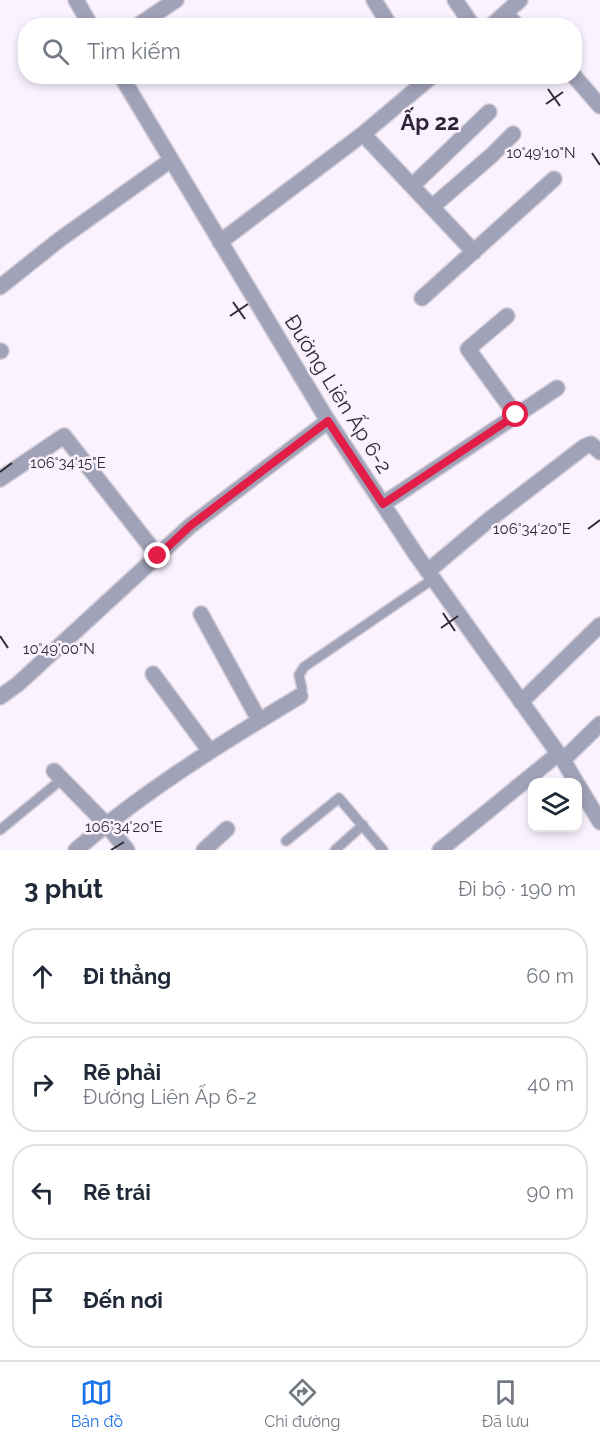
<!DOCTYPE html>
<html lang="vi">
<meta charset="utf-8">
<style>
:root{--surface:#fff;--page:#f2f2f3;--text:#1f2937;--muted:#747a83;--line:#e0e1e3;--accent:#1a73e8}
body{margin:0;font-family:Raleway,sans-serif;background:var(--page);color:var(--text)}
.controls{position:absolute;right:18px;bottom:18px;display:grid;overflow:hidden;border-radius:12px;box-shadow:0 3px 9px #0003}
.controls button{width:54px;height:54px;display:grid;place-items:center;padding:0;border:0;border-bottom:2px solid var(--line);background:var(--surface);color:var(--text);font:30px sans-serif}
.stop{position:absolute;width:18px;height:18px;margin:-14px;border:4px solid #e11d48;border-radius:50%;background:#fff}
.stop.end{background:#e11d48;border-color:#fff;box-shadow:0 2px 6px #0008}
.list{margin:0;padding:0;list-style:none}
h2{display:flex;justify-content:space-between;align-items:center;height:78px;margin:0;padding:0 24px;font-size:26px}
h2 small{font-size:20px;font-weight:400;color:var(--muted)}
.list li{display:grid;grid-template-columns:39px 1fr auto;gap:18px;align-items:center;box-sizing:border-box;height:96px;margin:0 12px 12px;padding:0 12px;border:2px solid var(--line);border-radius:24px}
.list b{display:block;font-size:22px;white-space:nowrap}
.list p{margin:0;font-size:20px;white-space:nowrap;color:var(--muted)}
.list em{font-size:20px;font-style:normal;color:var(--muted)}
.icon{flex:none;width:33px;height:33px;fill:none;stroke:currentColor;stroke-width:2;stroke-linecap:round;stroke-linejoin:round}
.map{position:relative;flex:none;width:600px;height:850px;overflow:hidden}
.search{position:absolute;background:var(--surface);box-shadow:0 3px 9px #0003;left:18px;right:18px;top:18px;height:66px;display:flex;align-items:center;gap:15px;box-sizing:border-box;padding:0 21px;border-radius:24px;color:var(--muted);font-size:22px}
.sheet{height:510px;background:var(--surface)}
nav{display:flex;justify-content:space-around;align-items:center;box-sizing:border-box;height:84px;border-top:2px solid var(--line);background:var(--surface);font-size:16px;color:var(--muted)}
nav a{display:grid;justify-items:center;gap:3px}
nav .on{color:var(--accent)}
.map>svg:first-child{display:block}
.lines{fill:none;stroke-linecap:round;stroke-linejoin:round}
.service-casing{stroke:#d6cfdb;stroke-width:12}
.minor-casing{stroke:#d6cfdb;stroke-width:18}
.tertiary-casing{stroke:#d6cfdb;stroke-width:18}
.service{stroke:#a0a3b8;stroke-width:9}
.minor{stroke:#a0a3b8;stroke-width:15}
.tertiary{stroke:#a0a3b8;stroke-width:15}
.route{stroke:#e11d48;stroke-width:8}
.ticks{fill:none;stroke:#312b36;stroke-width:2}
.labels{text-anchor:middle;stroke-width:5;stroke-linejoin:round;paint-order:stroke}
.street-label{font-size:21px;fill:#312b36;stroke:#faf3ff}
.neighbourhood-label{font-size:22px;font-weight:bold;fill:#31243a;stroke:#faf3ff}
.ticks-label{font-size:15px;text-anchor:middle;fill:#312b36;stroke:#faf3ff;stroke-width:5;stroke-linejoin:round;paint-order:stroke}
</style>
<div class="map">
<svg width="600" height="850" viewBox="0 0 600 850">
<rect width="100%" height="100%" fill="#faf3ff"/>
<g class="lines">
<defs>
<path id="service" d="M 300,696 L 302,689 L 299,675 L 304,667 L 433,579
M 0,830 L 62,779
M 286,841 L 339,798 L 383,850
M 335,850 L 363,825"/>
<path id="minor" d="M 374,0 L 390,26
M 455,0 L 473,26
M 505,14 L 518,26
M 137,26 L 176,0
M 491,26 L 520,0
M 574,76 L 600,106
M 363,134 L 474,252
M 412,186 L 489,112
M 432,207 L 492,155 L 513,134
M 220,242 L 363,134 L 432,76
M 0,287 L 59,240 L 171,160
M 422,298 L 554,179
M 507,316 L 468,349 L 516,415
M 0,351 L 1,351
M 0,479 L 64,436 L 158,556
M 383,504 L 557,388
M 428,571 L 490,519 L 584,447 L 591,444 L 600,452
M 201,614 L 259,720
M 153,674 L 209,750
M 0,697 L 18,684 L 190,526 L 328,421
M 521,702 L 600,625
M 563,760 L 600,724
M 54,771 L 106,824 L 127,850
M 76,850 C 145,790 222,743 300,696
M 204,850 L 227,829
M 440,850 L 558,754"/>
<path id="tertiary" d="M 76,0 L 91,26
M 121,76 L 328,421 L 417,556 L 563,760 L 576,782
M 578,785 L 600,822"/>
</defs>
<!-- service casing -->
<use href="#service" class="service-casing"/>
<!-- minor casing -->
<use href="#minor" class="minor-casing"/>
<!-- tertiary casing -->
<use href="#tertiary" class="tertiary-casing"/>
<!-- service -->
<use href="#service" class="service"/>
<!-- minor -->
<use href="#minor" class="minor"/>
<!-- tertiary -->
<use href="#tertiary" class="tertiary"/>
</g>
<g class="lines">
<!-- route -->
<path class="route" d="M 158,556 L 190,526 L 328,421 L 383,504 L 516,415"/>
</g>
<!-- ticks -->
<path class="ticks" d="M 548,89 L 560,106M 546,104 L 563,92M 592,153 L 600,165M 233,302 L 245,319M 230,316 L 248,304M 0,472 L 12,463M 588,529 L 600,520M 443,613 L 455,631M 441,628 L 458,616M 0,636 L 8,648M 111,850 L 124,842"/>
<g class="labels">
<!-- street labels -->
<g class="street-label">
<text transform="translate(338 394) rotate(58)" y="7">Đường Liên Ấp 6-2</text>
</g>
<!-- neighbourhood labels -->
<g class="neighbourhood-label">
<text x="430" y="130">Ấp 22</text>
</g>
</g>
<g class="ticks-label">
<text x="541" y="158">10°49'10"N</text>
<text x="68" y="468">106°34'15"E</text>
<text x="532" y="534">106°34'20"E</text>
<text x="59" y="654">10°49'00"N</text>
<text x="124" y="832">106°34'20"E</text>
</g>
</svg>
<div class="controls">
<button><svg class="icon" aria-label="layers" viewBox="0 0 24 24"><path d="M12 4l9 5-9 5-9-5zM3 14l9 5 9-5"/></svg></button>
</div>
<div class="stop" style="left:516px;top:415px"></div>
<div class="stop end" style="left:158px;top:556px"></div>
<div class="search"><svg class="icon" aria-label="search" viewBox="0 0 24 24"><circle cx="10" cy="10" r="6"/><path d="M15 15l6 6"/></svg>Tìm kiếm</div>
</div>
<section class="sheet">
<h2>3 phút<small>Đi bộ · 190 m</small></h2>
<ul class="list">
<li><svg class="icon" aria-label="ahead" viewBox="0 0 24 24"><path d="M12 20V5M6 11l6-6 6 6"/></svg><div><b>Đi thẳng</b></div><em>60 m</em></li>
<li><svg class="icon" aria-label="right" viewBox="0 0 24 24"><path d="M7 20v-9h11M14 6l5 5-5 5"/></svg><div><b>Rẽ phải</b><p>Đường Liên Ấp 6-2</p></div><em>40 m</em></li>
<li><svg class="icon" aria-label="left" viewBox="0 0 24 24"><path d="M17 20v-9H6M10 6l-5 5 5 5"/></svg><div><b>Rẽ trái</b></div><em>90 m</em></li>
<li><svg class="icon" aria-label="arrive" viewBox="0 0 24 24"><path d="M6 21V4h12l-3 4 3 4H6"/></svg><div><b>Đến nơi</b></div></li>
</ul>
</section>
<nav>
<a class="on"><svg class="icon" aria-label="map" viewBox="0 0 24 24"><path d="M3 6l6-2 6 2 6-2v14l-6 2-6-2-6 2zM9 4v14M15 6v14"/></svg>Bản đồ</a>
<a><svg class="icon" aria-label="directions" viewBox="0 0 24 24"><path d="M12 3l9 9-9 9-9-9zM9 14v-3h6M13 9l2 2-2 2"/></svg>Chỉ đường</a>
<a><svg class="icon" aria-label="saved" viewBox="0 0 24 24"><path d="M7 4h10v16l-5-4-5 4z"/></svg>Đã lưu</a>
</nav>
